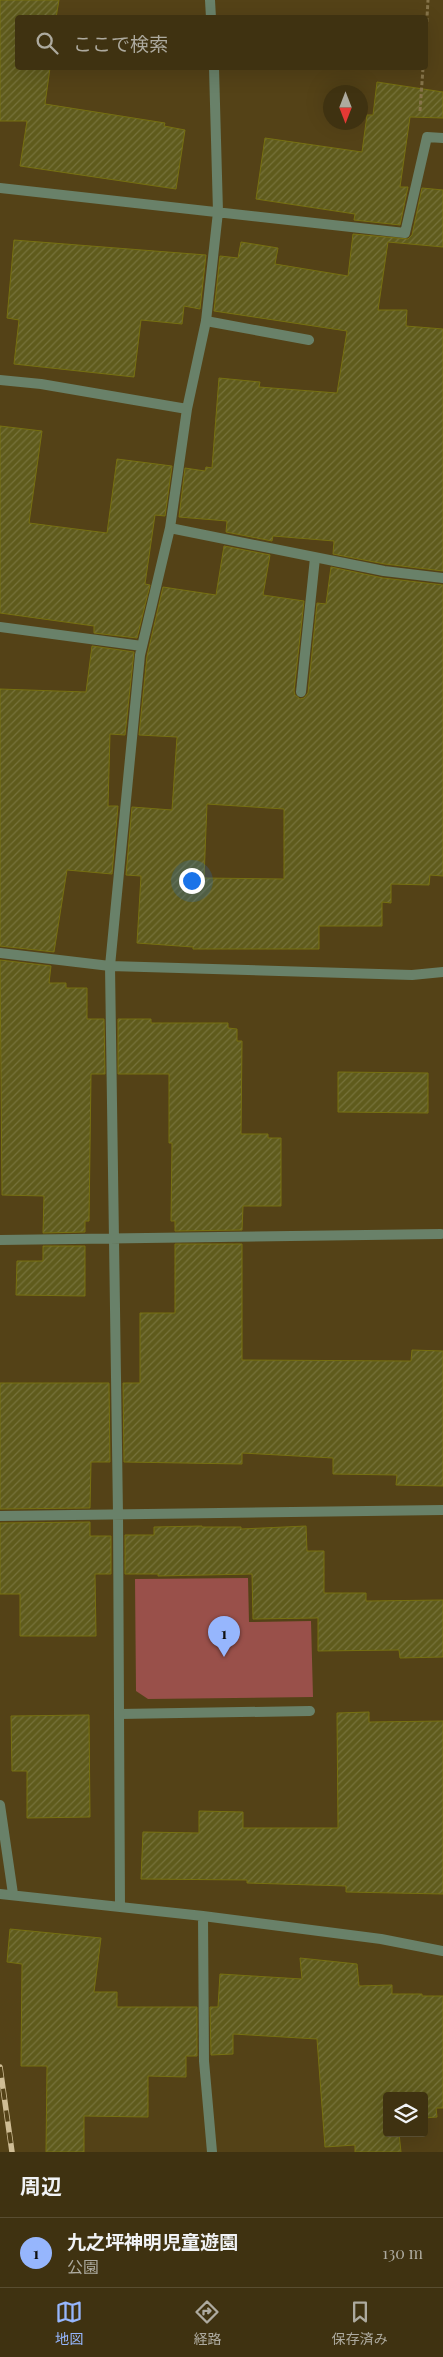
<!DOCTYPE html>
<html lang="ja">
<meta charset="utf-8">
<style>
:root{--surface:#3f3211;--page:#463a1a;--text:#f1f3f6;--muted:#adaa9f;--line:#584d31;--accent:#96b6fd}
body{margin:0;font-family:"Playfair Display","Noto Sans JP",serif;background:var(--page);color:var(--text)}
.controls{position:absolute;right:15px;bottom:15px;display:grid;overflow:hidden;border-radius:5px;box-shadow:0 5px 20px #0002}
.controls button{width:45px;height:45px;display:grid;place-items:center;padding:0;border:0;border-bottom:1px solid var(--line);background:var(--surface);color:var(--text);font:25px sans-serif}
.compass{position:absolute;left:323px;top:85px;width:45px;height:45px;border-radius:50%;background:var(--surface);box-shadow:0 5px 20px #0002;rotate:180deg}
.you{position:absolute;left:191px;top:880px;width:18px;height:18px;margin:-12px;border:4px solid #fff;border-radius:50%;background:#1a73e8;box-shadow:0 0 0 8px #1a73e833}
.badge{display:grid;place-items:center;width:32px;height:32px;border-radius:50%;background:var(--accent);color:#111;font-size:16px;font-weight:700}
.pin{position:absolute;translate:-50% -41px;filter:drop-shadow(0 1px 2px #0008)}
.pin::after{content:'';position:absolute;top:26px;width:18px;height:15px;background:inherit;clip-path:polygon(0 0,100% 0,50% 100%)}
.list{margin:0;padding:0;list-style:none}
h2{display:flex;justify-content:space-between;align-items:center;height:65px;margin:0;padding:0 20px;font-size:21px}
h2 small{font-size:16px;font-weight:400;color:var(--muted)}
.list li{display:grid;grid-template-columns:32px 1fr auto;gap:15px;align-items:center;box-sizing:border-box;height:70px;padding:0 20px;border-top:1px solid var(--line)}
.list b{display:block;font-size:19px;white-space:nowrap}
.list p{margin:0;font-size:16px;white-space:nowrap;color:var(--muted)}
.list em{font-size:16px;font-style:normal;color:var(--muted)}
.icon{flex:none;width:28px;height:28px;fill:none;stroke:currentColor;stroke-width:2;stroke-linecap:round;stroke-linejoin:round}
.map{position:relative;flex:none;width:443px;height:2152px;overflow:hidden}
.search{position:absolute;background:var(--surface);box-shadow:0 5px 20px #0002;left:15px;right:15px;top:15px;height:55px;display:flex;align-items:center;gap:12px;box-sizing:border-box;padding:0 18px;border-radius:5px;color:var(--muted);font-size:19px}
.sheet{height:135px;background:var(--surface)}
nav{display:flex;justify-content:space-around;align-items:center;box-sizing:border-box;height:70px;border-top:1px solid var(--line);background:var(--surface);font-size:14px;color:var(--muted)}
nav a{display:grid;justify-items:center;gap:2px}
nav .on{color:var(--accent)}
.map>svg:first-child{display:block}
.green{fill:#99504a}
.building{fill:url(#building-hatch);stroke:#767011;fill-rule:evenodd}
.lines{fill:none;stroke-linecap:round;stroke-linejoin:round}
.path{stroke:#86744a;stroke-width:3;stroke-dasharray:4 2.5;stroke-linecap:butt}
.service{stroke:#698169;stroke-width:10}
.minor{stroke:#698169;stroke-width:10}
.rail-casing{stroke:#cfbd95;stroke-width:5.5}
.rail{stroke:#544217;stroke-width:4;stroke-dasharray:11;stroke-linecap:butt}
</style>
<div class="map">
<svg width="443" height="2152" viewBox="0 0 443 2152">
<defs>
<pattern id="building-hatch" width="6" height="6" patternUnits="userSpaceOnUse" patternTransform="scale(1.25)"><rect width="6" height="6" fill="#5f5b1c"/><path d="M-1 1l2-2M0 6l6-6M5 7l2-2" fill="none" stroke="#76723b"/></pattern>
</defs>
<rect width="100%" height="100%" fill="#544217"/>
<!-- green -->
<path class="green" d="M 248,1578 L 249,1622 L 311,1621 L 313,1697 L 148,1699 L 136,1691 L 135,1579 Z"/>
<!-- building -->
<path class="building" d="M 0,0 L 59,0 L 56,18 L 18,18 L 18,68 L 50,68 L 45,104 L 165,123 L 164,126 L 185,130 L 176,189 L 20,166 L 27,121 L 0,121 Z
M 377,82 L 443,92 L 443,118 L 410,117 L 400,187 L 408,187 L 400,225 L 354,220 L 355,214 L 256,199 L 265,138 L 362,152 L 367,115 L 373,115 Z
M 422,188 L 443,190 L 443,247 L 388,242 L 378,310 L 407,310 L 406,326 L 443,329 L 443,571 L 385,564 L 333,554 L 334,541 L 273,536 L 272,541 L 226,532 L 227,521 L 179,517 L 185,468 L 205,471 L 206,467 L 212,468 L 219,378 L 260,382 L 259,387 L 337,393 L 347,331 L 214,311 L 220,256 L 238,258 L 241,242 L 278,248 L 275,264 L 348,276 L 353,234 L 408,239 L 412,235 Z
M 14,240 L 206,255 L 200,309 L 184,306 L 182,324 L 141,320 L 134,377 L 14,364 L 19,320 L 7,318 Z
M 0,426 L 42,431 L 29,523 L 107,533 L 117,459 L 172,466 L 165,516 L 155,515 L 145,584 L 150,585 L 137,638 L 94,633 L 94,626 L 0,613 Z
M 224,546 L 270,555 L 263,595 L 304,601 L 294,691 L 295,695 L 300,699 L 304,698 L 308,693 L 317,603 L 326,604 L 331,567 L 383,578 L 443,585 L 443,876 L 430,875 L 429,885 L 391,884 L 391,903 L 382,902 L 382,926 L 319,926 L 319,949 L 193,949 L 193,947 L 137,943 L 141,876 L 126,875 L 132,807 L 172,810 L 177,737 L 139,735 L 147,656 L 163,587 L 216,595 ZM 207,804 L 284,809 L 284,879 L 204,878 Z
M 92,646 L 134,652 L 125,735 L 110,734 L 108,806 L 118,806 L 112,874 L 67,870 L 54,952 L 0,946 L 0,689 L 86,692 Z
M 0,960 L 51,966 L 49,983 L 66,983 L 66,988 L 87,988 L 87,1019 L 104,1019 L 105,1074 L 91,1074 L 89,1221 L 85,1221 L 85,1232 L 43,1233 L 44,1196 L 2,1195 Z
M 118,1019 L 151,1019 L 151,1023 L 228,1023 L 228,1028 L 237,1029 L 237,1041 L 242,1041 L 241,1134 L 268,1134 L 268,1138 L 281,1138 L 281,1206 L 243,1206 L 242,1230 L 175,1231 L 175,1221 L 171,1221 L 172,1143 L 169,1143 L 169,1074 L 118,1074 Z
M 338,1072 L 428,1073 L 428,1113 L 338,1112 Z
M 175,1244 L 242,1244 L 242,1360 L 411,1361 L 412,1350 L 443,1351 L 443,1486 L 396,1485 L 397,1475 L 333,1474 L 333,1458 L 242,1453 L 242,1464 L 124,1462 L 123,1383 L 140,1383 L 140,1313 L 175,1313 Z
M 43,1246 L 85,1246 L 85,1296 L 16,1295 L 17,1261 L 43,1261 Z
M 0,1383 L 109,1383 L 110,1462 L 91,1462 L 90,1508 L 0,1509 Z
M 90,1522 L 90,1536 L 111,1536 L 111,1574 L 95,1574 L 96,1636 L 20,1636 L 20,1594 L 0,1594 L 0,1523 Z
M 202,1526 L 202,1527 L 241,1527 L 241,1529 L 306,1526 L 307,1551 L 324,1551 L 324,1593 L 366,1593 L 366,1601 L 443,1600 L 443,1657 L 400,1658 L 399,1650 L 318,1651 L 318,1618 L 253,1619 L 252,1574 L 158,1576 L 158,1574 L 125,1574 L 125,1535 L 154,1535 L 154,1527 Z
M 369,1712 L 369,1722 L 443,1721 L 443,1894 L 346,1892 L 346,1886 L 247,1883 L 247,1880 L 141,1879 L 143,1832 L 199,1833 L 199,1811 L 243,1812 L 243,1828 L 338,1828 L 337,1713 Z
M 89,1715 L 90,1817 L 27,1818 L 27,1771 L 12,1771 L 11,1716 Z
M 10,1929 L 101,1938 L 94,1992 L 117,1992 L 117,2007 L 197,2007 L 197,2056 L 186,2056 L 186,2077 L 148,2076 L 148,2117 L 84,2116 L 84,2152 L 46,2152 L 47,2066 L 21,2066 L 22,1964 L 7,1962 Z
M 300,1958 L 357,1964 L 359,1986 L 392,1985 L 392,1994 L 422,1994 L 422,1996 L 443,1996 L 443,2108 L 436,2108 L 437,2117 L 424,2118 L 424,2096 L 387,2096 L 387,2133 L 399,2133 L 401,2152 L 355,2152 L 355,2145 L 325,2147 L 317,2039 L 233,2034 L 233,2054 L 211,2055 L 210,2007 L 218,2007 L 220,1974 L 302,1979 Z"/>
<g class="lines">
<!-- path -->
<path class="path" d="M 426,35 L 428,0
M 420,111 L 423,68"/>
<!-- service -->
<path class="service" d="M 206,321 L 309,340
M 301,692 L 315,558
M 119,1714 L 310,1711"/>
<!-- minor -->
<path class="minor" d="M 210,0 L 211,18
M 0,188 L 405,233 L 427,137 L 443,138
M 0,380 L 41,384 L 187,409
M 170,528 L 384,571 L 443,578
M 0,627 L 142,646
M 0,953 L 110,966 L 412,975 L 443,972
M 0,1240 L 441,1234
M 0,1516 L 443,1510
M 0,1805 L 13,1894
M 0,1894 L 203,1916 L 381,1939 L 443,1951
M 120,1907 L 118,1514 L 110,966 L 140,655 L 170,528 L 187,409 L 206,321 L 218,212 L 214,68
M 203,1916 L 204,2061 L 212,2152"/>
<defs>
<path id="rail" d="M 0,2067 L 12,2152"/>
</defs>
<!-- rail casing -->
<use href="#rail" class="rail-casing"/>
<!-- rail -->
<use href="#rail" class="rail"/>
</g>
</svg>
<div class="controls">
<button><svg class="icon" aria-label="layers" viewBox="0 0 24 24"><path d="M12 4l9 5-9 5-9-5zM3 14l9 5 9-5"/></svg></button>
</div>
<svg class="compass" viewBox="-18 -18 36 36"><path d="M0-13l5 13h-10z" fill="#e53935"/><path d="M0 13l5-13h-10z" fill="#adaa9f"/></svg>
<div class="you"></div>
<div class="pin badge" style="left:224px;top:1657px">1</div>
<div class="search"><svg class="icon" aria-label="search" viewBox="0 0 24 24"><circle cx="10" cy="10" r="6"/><path d="M15 15l6 6"/></svg>ここで検索</div>
</div>
<section class="sheet">
<h2>周辺<small></small></h2>
<ul class="list">
<li><span class="badge">1</span><div><b>九之坪神明児童遊園</b><p>公園</p></div><em>130 m</em></li>
</ul>
</section>
<nav>
<a class="on"><svg class="icon" aria-label="map" viewBox="0 0 24 24"><path d="M3 6l6-2 6 2 6-2v14l-6 2-6-2-6 2zM9 4v14M15 6v14"/></svg>地図</a>
<a><svg class="icon" aria-label="directions" viewBox="0 0 24 24"><path d="M12 3l9 9-9 9-9-9zM9 14v-3h6M13 9l2 2-2 2"/></svg>経路</a>
<a><svg class="icon" aria-label="saved" viewBox="0 0 24 24"><path d="M7 4h10v16l-5-4-5 4z"/></svg>保存済み</a>
</nav>
